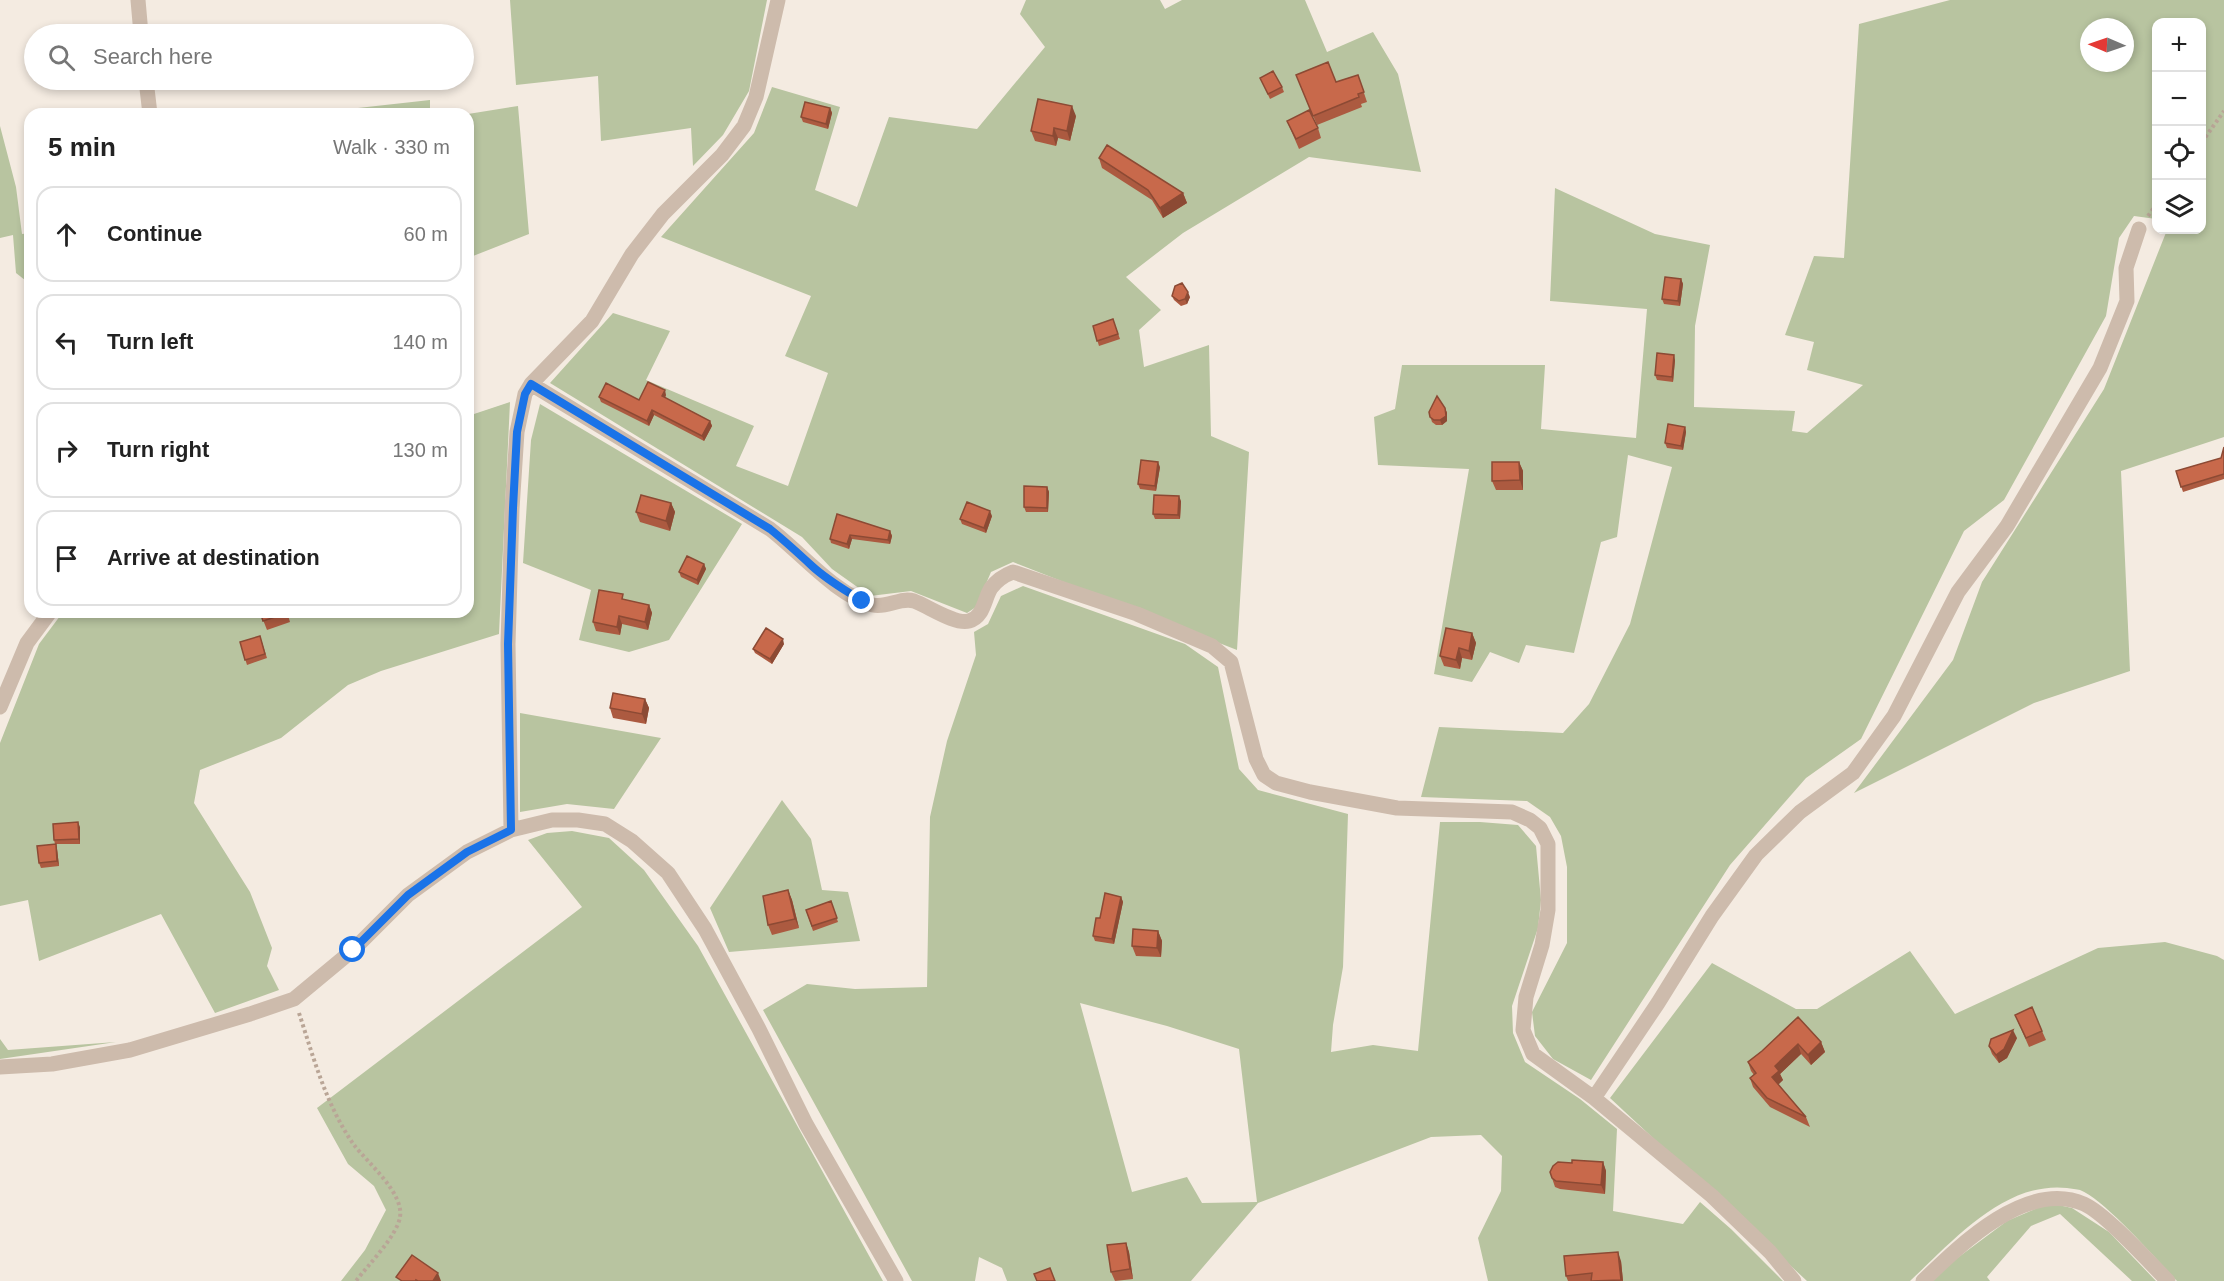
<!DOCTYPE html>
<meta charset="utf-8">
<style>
:root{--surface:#fff;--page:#f6f6f6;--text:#222;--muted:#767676;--line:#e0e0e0}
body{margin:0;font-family:Arial,sans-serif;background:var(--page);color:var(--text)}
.controls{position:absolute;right:18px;top:18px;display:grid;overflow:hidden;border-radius:12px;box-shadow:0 3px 9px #0003}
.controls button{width:54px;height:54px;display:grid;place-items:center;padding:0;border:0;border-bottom:2px solid var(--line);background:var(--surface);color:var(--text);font:30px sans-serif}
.compass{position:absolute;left:2080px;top:18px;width:54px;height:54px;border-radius:50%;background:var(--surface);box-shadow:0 3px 9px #0003;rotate:272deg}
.stop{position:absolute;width:18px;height:18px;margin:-14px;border:4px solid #1a73e8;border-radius:50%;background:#fff}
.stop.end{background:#1a73e8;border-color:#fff;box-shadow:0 2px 6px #0008}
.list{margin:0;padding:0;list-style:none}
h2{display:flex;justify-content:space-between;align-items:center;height:78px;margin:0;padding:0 24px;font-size:26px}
h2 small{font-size:20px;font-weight:400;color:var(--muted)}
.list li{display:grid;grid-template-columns:39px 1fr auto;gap:18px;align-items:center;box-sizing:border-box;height:96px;margin:0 12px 12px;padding:0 12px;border:2px solid var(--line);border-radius:18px}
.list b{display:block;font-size:22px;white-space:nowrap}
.list em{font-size:20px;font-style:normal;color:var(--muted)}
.icon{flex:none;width:33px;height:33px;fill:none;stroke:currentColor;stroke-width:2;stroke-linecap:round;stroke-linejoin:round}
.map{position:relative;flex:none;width:2224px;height:1281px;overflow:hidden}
.search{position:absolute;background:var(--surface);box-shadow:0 3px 9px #0003;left:24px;top:24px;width:450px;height:66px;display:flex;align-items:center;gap:15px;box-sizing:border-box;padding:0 21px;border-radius:33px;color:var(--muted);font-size:22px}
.panel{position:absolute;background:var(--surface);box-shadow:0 3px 9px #0003;left:24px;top:108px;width:450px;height:510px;border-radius:18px}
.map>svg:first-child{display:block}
.green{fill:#b8c4a0;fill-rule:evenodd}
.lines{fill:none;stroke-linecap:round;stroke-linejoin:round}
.path{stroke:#b9a596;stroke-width:4;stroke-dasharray:3 3;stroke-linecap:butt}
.minor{stroke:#cdbbac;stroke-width:15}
.wall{fill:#ac5a40}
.shaded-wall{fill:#8c4a34}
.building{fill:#c8694b;stroke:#8c4a34;stroke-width:1.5}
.route{stroke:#1a73e8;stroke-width:8}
</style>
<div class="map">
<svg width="2224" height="1281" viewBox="0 0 2224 1281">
<rect width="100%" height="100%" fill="#f4ebe1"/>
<!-- green -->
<path class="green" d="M 510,0 L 767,0 L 749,91 L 723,135 L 693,166 L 691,128 L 601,141 L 598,76 L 516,85 Z
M 1026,0 L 1160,0 L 1165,9 L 1182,0 L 1305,0 L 1327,52 L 1373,32 L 1398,74 L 1421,172 L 1309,157 L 1183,233 L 1126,277 L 1161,310 L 1139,330 L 1144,367 L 1209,345 L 1211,436 L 1249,452 L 1237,650 L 1013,562 L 991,572 L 976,607 L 967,613 L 911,591 L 870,596 L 832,569 L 802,537 L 550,383 L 613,313 L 670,331 L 646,380 L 754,426 L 736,466 L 788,486 L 828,373 L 785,356 L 811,296 L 661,237 L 754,133 L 772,87 L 840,107 L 815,190 L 857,207 L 889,117 L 977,129 L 1045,47 L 1020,14 Z
M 1950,0 L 2224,0 L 2224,437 L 2121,471 L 2130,671 L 2034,703 L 1854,793 L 1953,660 L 1982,582 L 2104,389 L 2167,230 L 2202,230 L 2202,22 L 2156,22 L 2156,219 L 2134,216 L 2119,238 L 2106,316 L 2004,500 L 1964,531 L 1861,739 L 1806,778 L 1730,865 L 1591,1080 L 1553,1059 L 1535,1036 L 1532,1012 L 1567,943 L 1567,867 L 1561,836 L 1550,817 L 1527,801 L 1421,797 L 1439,727 L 1563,733 L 1589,704 L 1630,624 L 1672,467 L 1628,455 L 1617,537 L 1601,542 L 1574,653 L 1526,645 L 1519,663 L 1490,652 L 1472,682 L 1434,674 L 1469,469 L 1378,465 L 1374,417 L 1395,409 L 1402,365 L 1545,365 L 1541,429 L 1636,438 L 1647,309 L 1550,301 L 1555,188 L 1655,234 L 1710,245 L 1695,326 L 1694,407 L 1795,411 L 1792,431 L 1807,433 L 1863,385 L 1807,370 L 1814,342 L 1785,335 L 1814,256 L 1844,258 L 1859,24 ZM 2089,27 L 2125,27 L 2125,63 L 2089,63 Z
M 430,100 L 430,114 L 349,114 L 349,109 Z
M 518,106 L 529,234 L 468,258 L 468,114 Z
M 165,108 L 287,108 L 287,114 L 166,114 Z
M 0,126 L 16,187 L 22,234 L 30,233 L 30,284 L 16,273 L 13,235 L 0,238 Z
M 510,402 L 499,634 L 381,671 L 348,685 L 281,738 L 200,770 L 194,803 L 250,892 L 272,948 L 267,966 L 279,990 L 215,1013 L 161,914 L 39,961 L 28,900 L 0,906 L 0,743 L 39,644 L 63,612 L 468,612 L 468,416 Z
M 540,404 L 742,524 L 669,640 L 629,652 L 579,640 L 591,590 L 523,563 L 531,440 Z
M 1023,586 L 1185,644 L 1218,667 L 1239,769 L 1258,790 L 1348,814 L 1343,967 L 1333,1025 L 1331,1052 L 1373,1045 L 1418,1051 L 1440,822 L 1480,822 L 1518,825 L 1536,846 L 1541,900 L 1538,928 L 1512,1006 L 1513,1033 L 1525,1062 L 1580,1099 L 1617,1129 L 1613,1211 L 1683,1224 L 1700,1202 L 1731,1229 L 1783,1281 L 1488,1281 L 1478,1238 L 1501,1191 L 1502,1156 L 1481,1135 L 1431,1137 L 1258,1203 L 1191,1281 L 1007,1281 L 1002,1268 L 979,1257 L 975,1281 L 912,1281 L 763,1010 L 807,984 L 855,989 L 927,987 L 930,817 L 947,741 L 976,655 L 974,632 L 988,624 L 1001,596 ZM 1080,1003 L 1167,1026 L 1239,1049 L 1257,1202 L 1202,1203 L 1187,1177 L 1132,1192 Z
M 520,713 L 661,738 L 614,809 L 567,804 L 520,812 Z
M 782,800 L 811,839 L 822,890 L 848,892 L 860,941 L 729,952 L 710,908 Z
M 572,831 L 609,838 L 644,870 L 698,946 L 883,1281 L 341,1281 L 365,1250 L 386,1210 L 374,1186 L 348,1164 L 317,1108 L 582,907 L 528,840 L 547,833 Z
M 2165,942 L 2217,956 L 2224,960 L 2224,1281 L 2177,1281 C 2157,1260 2104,1199 2080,1190 C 2077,1189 2071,1189 2067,1188 C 2004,1181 1952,1242 1910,1281 L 1807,1281 L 1610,1098 L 1712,963 L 1796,1009 L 1817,1009 L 1910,951 L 1955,1014 L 2098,948 Z
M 0,1039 L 8,1050 L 116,1042 L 0,1059 Z
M 2049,1203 L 2072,1208 L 2109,1232 L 2156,1281 L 2132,1281 L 2060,1214 L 2031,1226 L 1987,1277 L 1990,1281 L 1931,1281 L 1944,1268 L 2007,1221 Z"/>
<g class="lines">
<!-- path -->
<path class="path" d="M 2202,142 L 2224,111
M 2148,216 L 2156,205
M 299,1013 C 314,1059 326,1105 354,1145 C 368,1163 404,1193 400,1217 C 397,1236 368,1265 356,1281"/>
<!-- minor -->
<path class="minor" d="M 138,0 L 141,34
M 146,80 L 150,114
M 531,384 L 770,529 C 799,551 838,597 873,605 C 888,608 900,597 914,601 C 928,606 955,625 969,621 C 984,617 984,599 991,588 C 997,580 1005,575 1013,572 L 1137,614 L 1212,646 L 1231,662 L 1256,759 L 1264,775 L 1276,783 L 1310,792 L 1397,808 L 1512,812 L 1530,820 L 1540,828 L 1548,844 L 1548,910 L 1542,945 L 1526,997 L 1523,1030 L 1533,1054 L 1594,1098 L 1712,1196 L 1770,1252 L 1794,1281
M 0,707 L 27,643 L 50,612
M 511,830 L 508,644 L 512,509 L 517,432 L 525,394 L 531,384 L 592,321 L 632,254 L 663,214 L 722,155 L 744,126 L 756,97 L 778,0
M 0,1067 L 52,1064 L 130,1050 L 250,1014 L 294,999 L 353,950 L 408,895 L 467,852 L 511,830 L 552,820 L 578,820 L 605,824 L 632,841 L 668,873 L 705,929 L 759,1029 L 806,1124 L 896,1281
M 1594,1098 L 1658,1003 L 1712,916 L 1756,855 L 1800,812 L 1853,773 L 1894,716 L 1958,592 L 2007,526 L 2100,368 L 2127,301 L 2126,268 L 2139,229
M 1923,1281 C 1960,1245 2027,1179 2084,1204 C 2106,1214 2149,1262 2168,1281"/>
</g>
<!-- wall -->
<path class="wall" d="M 1358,75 L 1367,102 L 1361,104 L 1362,107 L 1317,125 L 1300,85 L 1336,82 Z
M 1260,78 L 1282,87 L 1284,92 L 1270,99 Z
M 830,108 L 832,113 L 828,129 L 803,122 L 801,117 Z
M 1076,116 L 1070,141 L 1058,138 L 1056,146 L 1035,141 L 1031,131 Z
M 1287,121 L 1318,128 L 1321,138 L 1299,149 Z
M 1099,158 L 1183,193 L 1187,203 L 1163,218 L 1152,200 L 1102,168 Z
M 1681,279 L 1683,284 L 1680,306 L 1664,304 L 1662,299 Z
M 1172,296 L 1190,297 L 1187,304 L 1181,306 L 1174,300 Z
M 1113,319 L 1120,339 L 1099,346 L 1093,326 Z
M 1675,360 L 1673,382 L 1657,380 L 1655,375 Z
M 666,395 L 665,398 L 710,421 L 712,426 L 704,441 L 654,415 L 649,426 L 601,402 L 599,397 L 639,400 Z
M 1445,408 L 1447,413 L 1447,421 L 1442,425 L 1436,425 L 1432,422 L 1429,412 Z
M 1685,427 L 1686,432 L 1683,450 L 1667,448 L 1665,443 Z
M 2224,447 L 2224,479 L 2183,492 L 2176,471 L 2221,458 Z
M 1519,462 L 1523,471 L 1523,490 L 1496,490 L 1492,481 Z
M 1160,467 L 1156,491 L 1140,489 L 1138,484 Z
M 1047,487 L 1049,492 L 1048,512 L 1026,512 L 1024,507 Z
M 1181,501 L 1180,519 L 1155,519 L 1153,514 Z
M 671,503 L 675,512 L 670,531 L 640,522 L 636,512 Z
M 837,514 L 890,531 L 892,536 L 890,544 L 852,539 L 849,549 L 831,543 L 830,539 Z
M 992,516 L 986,533 L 962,524 L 960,519 Z
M 704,564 L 706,569 L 698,585 L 681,577 L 679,572 Z
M 625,600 L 649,605 L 652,613 L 648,630 L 622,624 L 620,635 L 596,631 L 593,622 Z
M 260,612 L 287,612 L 290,622 L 267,630 Z
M 1472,633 L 1476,643 L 1472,660 L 1462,658 L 1460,669 L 1444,666 L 1440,656 Z
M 260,636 L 267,658 L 247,665 L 240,642 Z
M 784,644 L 772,664 L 755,653 L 753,649 Z
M 645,699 L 649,708 L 646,724 L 613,718 L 610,708 Z
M 80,827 L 80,844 L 56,844 L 57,849 L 59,866 L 41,868 L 39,863 L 55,844 L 54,840 Z
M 788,890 L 792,900 L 799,928 L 772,935 L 768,925 Z
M 1121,897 L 1123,902 L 1114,944 L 1095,941 L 1093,936 L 1100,918 Z
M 831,901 L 838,922 L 813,931 L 806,910 Z
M 1158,931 L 1162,941 L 1161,957 L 1136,956 L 1132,946 Z
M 2015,1015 L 2042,1031 L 2046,1040 L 2029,1047 Z
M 1798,1017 L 1821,1042 L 1825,1052 L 1811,1065 L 1801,1054 L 1780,1074 L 1783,1080 L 1778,1084 L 1806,1117 L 1810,1127 L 1770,1107 L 1753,1087 L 1750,1078 L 1754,1075 L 1751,1071 L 1748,1062 L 1762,1051 Z
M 2017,1038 L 2007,1058 L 1999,1063 L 1992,1054 L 1989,1046 Z
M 1603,1162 L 1606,1171 L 1605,1194 L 1560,1189 L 1555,1187 L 1550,1172 L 1572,1163 Z
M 1126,1243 L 1129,1252 L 1133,1279 L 1115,1281 L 1111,1272 Z
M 1621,1261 L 1623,1281 L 1568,1281 L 1566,1276 Z"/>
<!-- shaded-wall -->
<path class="shaded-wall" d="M 1072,106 L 1076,116 L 1070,141 L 1067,131 Z
M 830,108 L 832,113 L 828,129 L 826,124 Z
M 1054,128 L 1058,138 L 1056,146 L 1053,136 Z
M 1183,193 L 1187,203 L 1163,218 L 1160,208 Z
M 1681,279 L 1683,284 L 1680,306 L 1678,301 Z
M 1188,292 L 1190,297 L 1187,304 L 1185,299 Z
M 1674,355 L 1675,360 L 1673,382 L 1672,377 Z
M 665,390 L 666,395 L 663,401 L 662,396 Z
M 1445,408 L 1447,413 L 1447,421 L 1442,425 L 1440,420 Z
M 652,410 L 654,415 L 649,426 L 647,421 Z
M 710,421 L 712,426 L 704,441 L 702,436 Z
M 1685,427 L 1686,432 L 1683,450 L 1681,446 Z
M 1158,462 L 1160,467 L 1156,491 L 1155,486 Z
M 1519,462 L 1523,471 L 1523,490 L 1520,480 Z
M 1047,487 L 1049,492 L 1048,512 L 1047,508 Z
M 1179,496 L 1181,501 L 1180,519 L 1178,515 Z
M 671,503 L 675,512 L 670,531 L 666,521 Z
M 990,511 L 992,516 L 986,533 L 984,528 Z
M 890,531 L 892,536 L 890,544 L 888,540 Z
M 850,535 L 852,539 L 849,549 L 847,544 Z
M 704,564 L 706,569 L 698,585 L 697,580 Z
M 649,605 L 652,613 L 648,630 L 645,622 Z
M 619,616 L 622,624 L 620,635 L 617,627 Z
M 1472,633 L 1476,643 L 1472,660 L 1469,651 Z
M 783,639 L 784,644 L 772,664 L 770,659 Z
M 1459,648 L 1462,658 L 1460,669 L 1456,660 Z
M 645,699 L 649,708 L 646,724 L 642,714 Z
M 78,822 L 80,827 L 80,844 L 79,839 Z
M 56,844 L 57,849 L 59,866 L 57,861 Z
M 788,890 L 792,900 L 799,928 L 795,919 Z
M 1121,897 L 1123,902 L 1114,944 L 1112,939 Z
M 1158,931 L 1162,941 L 1161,957 L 1157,948 Z
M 2013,1030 L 2017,1038 L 2007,1058 L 1999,1063 L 1996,1055 Z
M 1821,1042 L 1825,1052 L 1811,1065 L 1808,1055 Z
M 1798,1044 L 1801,1054 L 1780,1074 L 1783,1080 L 1776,1087 L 1772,1077 L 1775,1066 Z
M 1603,1162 L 1606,1171 L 1605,1194 L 1601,1185 Z
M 1126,1243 L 1129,1252 L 1133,1279 L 1130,1269 Z
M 1618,1252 L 1621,1261 L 1623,1281 L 1621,1280 Z
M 438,1273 L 441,1281 L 433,1281 Z"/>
<!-- building -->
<path class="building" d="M 1328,62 L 1336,82 L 1358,75 L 1364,92 L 1358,94 L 1359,97 L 1313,116 L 1296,75 Z
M 1273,71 L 1282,87 L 1268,94 L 1260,78 Z
M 1038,99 L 1072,106 L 1067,131 L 1054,128 L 1053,136 L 1031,131 Z
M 805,102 L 830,108 L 826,124 L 801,117 Z
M 1309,110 L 1318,128 L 1296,139 L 1287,121 Z
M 1107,145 L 1183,193 L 1160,208 L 1148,190 L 1099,158 Z
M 1665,277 L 1681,279 L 1678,301 L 1662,299 Z
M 1182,283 L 1188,292 L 1185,299 L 1179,301 L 1172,296 L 1175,286 Z
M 1113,319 L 1118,334 L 1097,341 L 1093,326 Z
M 1657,353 L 1674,355 L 1672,377 L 1655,375 Z
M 648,382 L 665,390 L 662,396 L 710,421 L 702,436 L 652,410 L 647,421 L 599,397 L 606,383 L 639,400 Z
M 1437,396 L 1445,408 L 1446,416 L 1440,420 L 1434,420 L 1430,417 L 1429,412 Z
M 1668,424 L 1685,427 L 1681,446 L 1665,443 Z
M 2224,447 L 2224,474 L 2181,487 L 2176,471 L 2221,458 Z
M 1141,460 L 1158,462 L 1155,486 L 1138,484 Z
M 1492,462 L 1519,462 L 1520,480 L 1492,481 Z
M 1024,486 L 1047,487 L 1047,508 L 1024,507 Z
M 641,495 L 671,503 L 666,521 L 636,512 Z
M 1154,495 L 1179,496 L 1178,515 L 1153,514 Z
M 967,502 L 990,511 L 984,528 L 960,519 Z
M 837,514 L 890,531 L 888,540 L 850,535 L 847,544 L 830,539 Z
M 687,556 L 704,564 L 697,580 L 679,572 Z
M 599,590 L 623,594 L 622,599 L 649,605 L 645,622 L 619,616 L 617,627 L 593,622 Z
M 260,612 L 287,612 L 287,613 L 263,621 Z
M 766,628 L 783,639 L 770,659 L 753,649 Z
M 1446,628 L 1472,633 L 1469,651 L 1459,648 L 1456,660 L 1440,656 Z
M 260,636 L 265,654 L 245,660 L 240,642 Z
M 613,693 L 645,699 L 642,714 L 610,708 Z
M 78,822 L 79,839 L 54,840 L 53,824 Z
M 56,844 L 57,861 L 39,863 L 37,846 Z
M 788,890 L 795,919 L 768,925 L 763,896 Z
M 1105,893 L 1121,897 L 1112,939 L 1093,936 L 1096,918 L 1100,918 Z
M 831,901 L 837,918 L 812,926 L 806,910 Z
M 1133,929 L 1158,931 L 1157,948 L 1132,946 Z
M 2032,1007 L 2042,1031 L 2026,1038 L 2015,1015 Z
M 1798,1017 L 1821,1042 L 1808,1055 L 1798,1044 L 1775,1066 L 1779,1071 L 1772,1077 L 1806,1117 L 1767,1098 L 1750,1078 L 1756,1073 L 1748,1062 L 1762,1051 Z
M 2013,1030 L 2004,1049 L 1996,1055 L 1989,1046 L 1991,1039 Z
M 1572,1160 L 1603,1162 L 1601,1185 L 1556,1181 L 1552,1178 L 1550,1172 L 1553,1166 L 1558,1162 L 1572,1163 Z
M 1126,1243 L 1130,1269 L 1111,1272 L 1107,1245 Z
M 1618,1252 L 1621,1280 L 1591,1281 L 1592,1273 L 1566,1276 L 1564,1256 Z
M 412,1255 L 438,1273 L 433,1281 L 418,1281 L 416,1280 L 416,1281 L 402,1281 L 396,1277 Z
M 1050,1268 L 1055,1281 L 1037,1281 L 1034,1274 Z"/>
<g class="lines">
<!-- route -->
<path class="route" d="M 353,950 L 408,895 L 467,852 L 511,830 L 508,644 L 513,508 L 517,432 L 525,394 L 531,384 L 770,529 C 785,541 798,553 812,566 C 827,580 845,590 862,601"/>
</g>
</svg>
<div class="controls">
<button>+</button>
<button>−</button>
<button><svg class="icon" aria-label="locate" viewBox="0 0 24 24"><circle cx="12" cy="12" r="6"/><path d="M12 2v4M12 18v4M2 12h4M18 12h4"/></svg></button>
<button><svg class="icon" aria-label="layers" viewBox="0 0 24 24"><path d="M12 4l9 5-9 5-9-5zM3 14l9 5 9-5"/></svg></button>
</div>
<svg class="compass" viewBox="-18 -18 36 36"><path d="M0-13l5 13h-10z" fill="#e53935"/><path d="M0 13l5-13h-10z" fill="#767676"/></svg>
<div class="stop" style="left:353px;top:950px"></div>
<div class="stop end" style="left:862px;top:601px"></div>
<div class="search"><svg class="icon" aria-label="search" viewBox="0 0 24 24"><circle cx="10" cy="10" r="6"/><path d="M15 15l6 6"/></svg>Search here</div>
<section class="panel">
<h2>5 min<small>Walk · 330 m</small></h2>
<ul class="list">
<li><svg class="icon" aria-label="ahead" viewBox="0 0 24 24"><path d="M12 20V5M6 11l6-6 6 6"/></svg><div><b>Continue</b></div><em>60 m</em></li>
<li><svg class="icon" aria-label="left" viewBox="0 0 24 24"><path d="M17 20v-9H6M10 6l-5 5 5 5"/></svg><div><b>Turn left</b></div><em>140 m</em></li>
<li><svg class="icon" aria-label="right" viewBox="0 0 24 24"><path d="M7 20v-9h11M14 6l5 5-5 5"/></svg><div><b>Turn right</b></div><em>130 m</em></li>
<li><svg class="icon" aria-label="arrive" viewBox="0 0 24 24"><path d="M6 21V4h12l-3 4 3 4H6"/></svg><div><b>Arrive at destination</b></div></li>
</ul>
</section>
</div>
